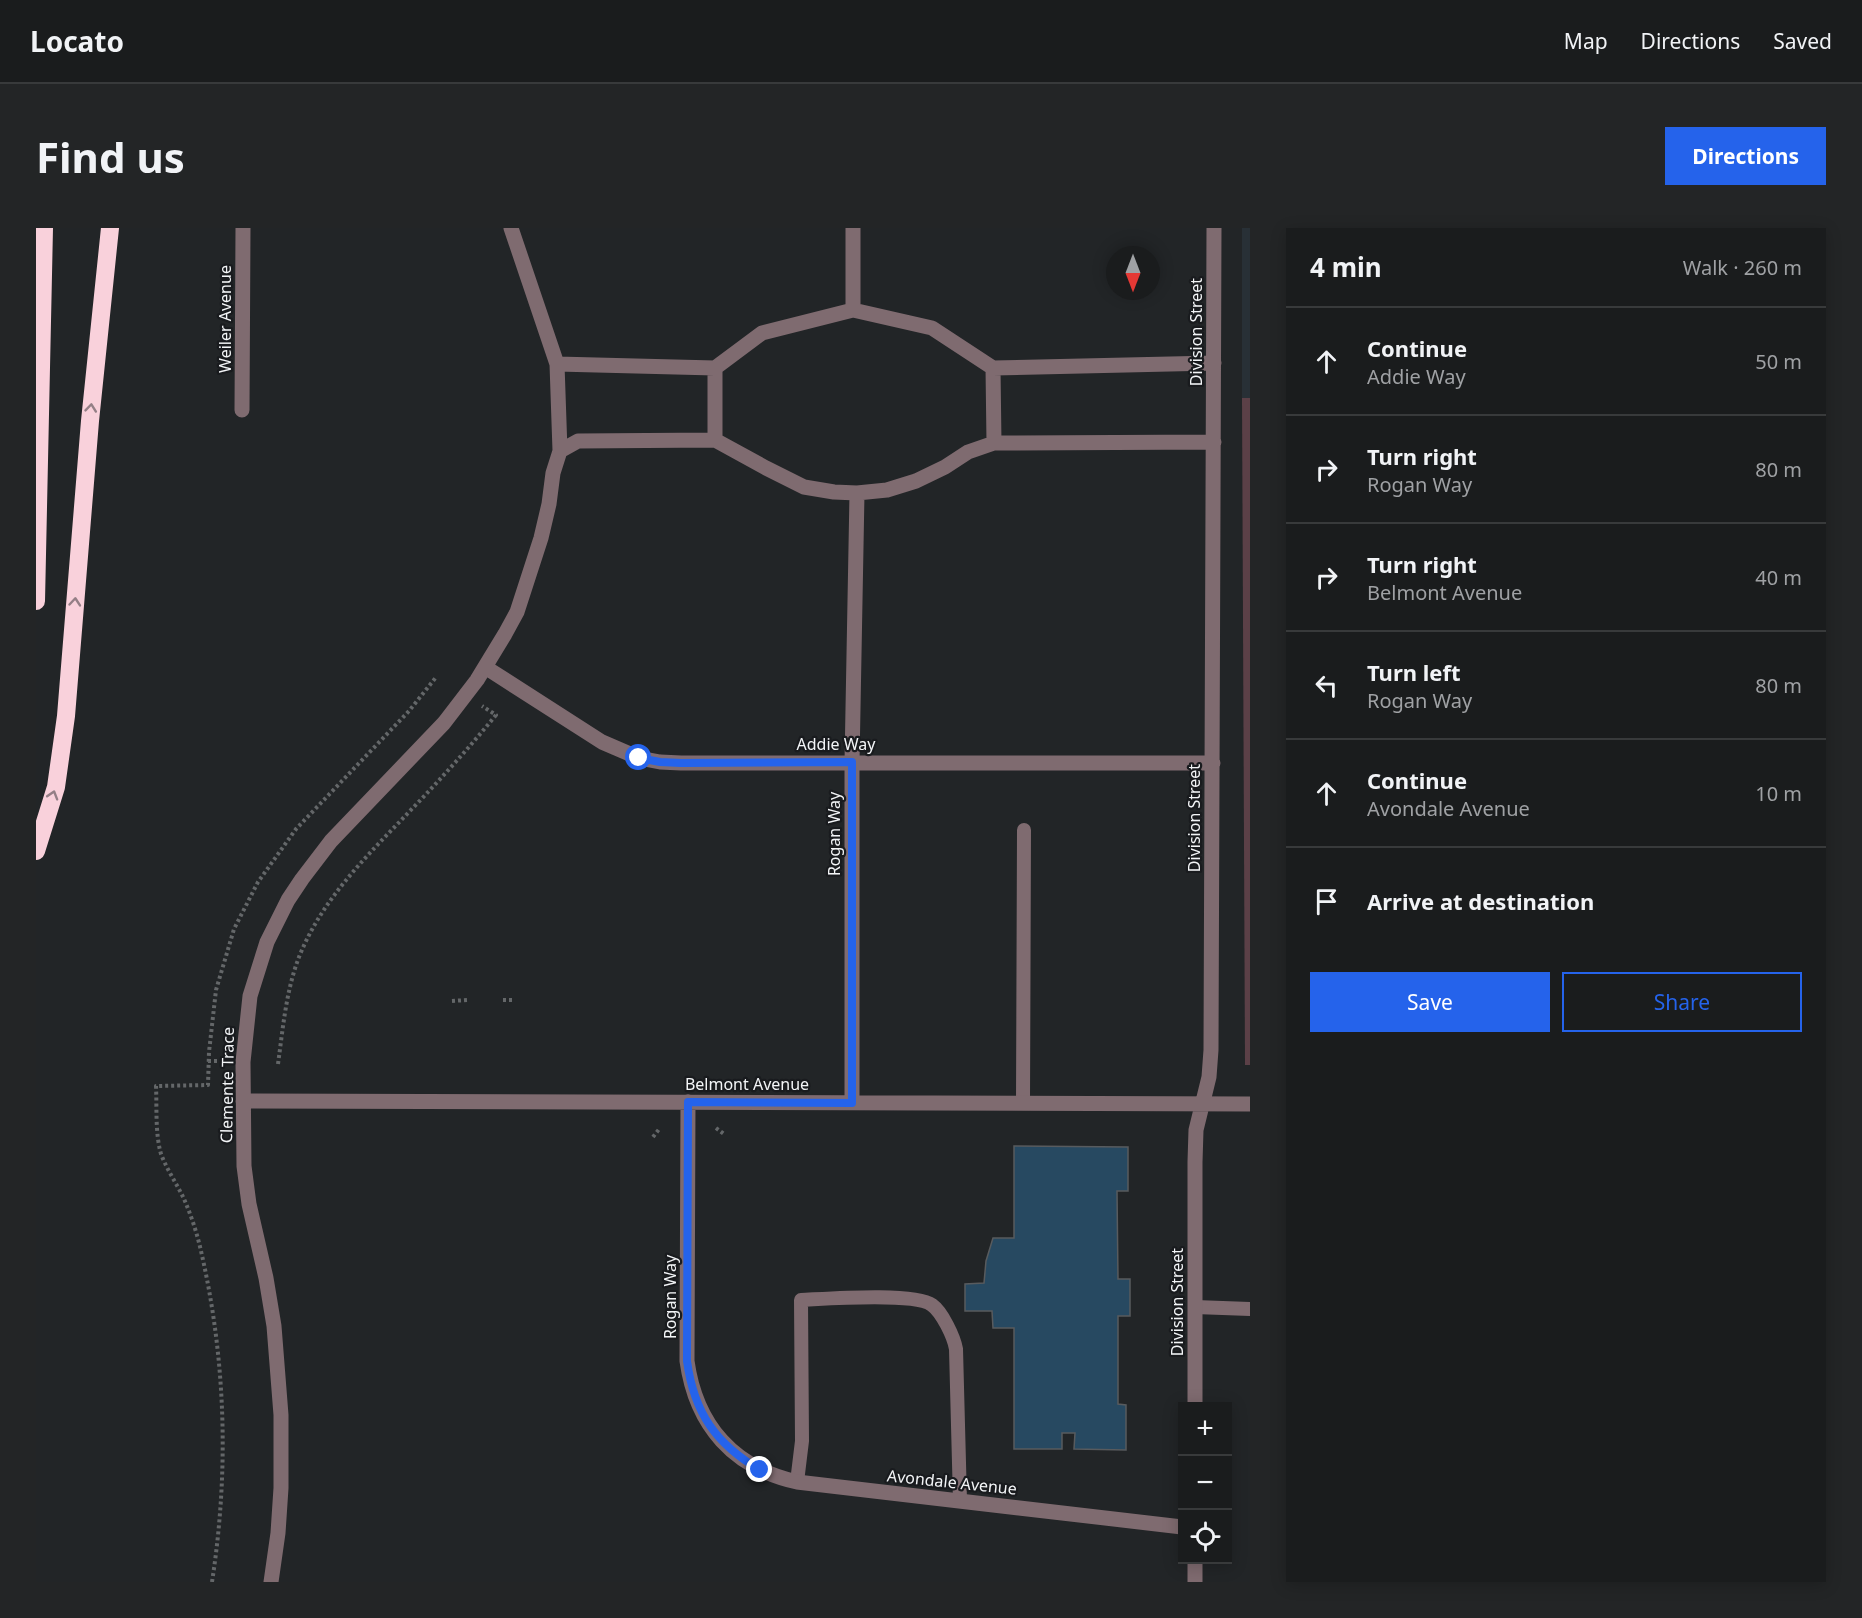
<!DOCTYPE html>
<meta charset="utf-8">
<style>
:root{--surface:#1a1c1d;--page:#232526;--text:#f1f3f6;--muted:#9fa1a4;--line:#383a3b;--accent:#2563eb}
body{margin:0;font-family:"Noto Sans",sans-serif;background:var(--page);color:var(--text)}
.controls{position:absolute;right:18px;bottom:18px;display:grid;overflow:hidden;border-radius:0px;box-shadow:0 3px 15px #0003}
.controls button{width:54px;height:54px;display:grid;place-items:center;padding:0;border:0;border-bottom:2px solid var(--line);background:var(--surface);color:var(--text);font:30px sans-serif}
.compass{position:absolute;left:1070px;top:18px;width:54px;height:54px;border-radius:50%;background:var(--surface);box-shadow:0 3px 15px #0003;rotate:180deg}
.stop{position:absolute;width:18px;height:18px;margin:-14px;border:4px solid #2563eb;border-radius:50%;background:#fff}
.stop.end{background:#2563eb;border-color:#fff;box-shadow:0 2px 6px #0008}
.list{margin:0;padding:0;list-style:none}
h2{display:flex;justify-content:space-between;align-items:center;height:78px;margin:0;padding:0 24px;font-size:26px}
h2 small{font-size:20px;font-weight:400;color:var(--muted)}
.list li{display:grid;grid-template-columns:39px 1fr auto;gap:18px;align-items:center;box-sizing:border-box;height:108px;padding:0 24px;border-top:2px solid var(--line)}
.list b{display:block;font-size:22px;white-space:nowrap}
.list p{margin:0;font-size:20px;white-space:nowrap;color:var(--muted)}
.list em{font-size:20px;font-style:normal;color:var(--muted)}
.actions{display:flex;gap:12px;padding:18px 24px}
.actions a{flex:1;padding:14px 0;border:2px solid var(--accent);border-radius:0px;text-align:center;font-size:21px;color:var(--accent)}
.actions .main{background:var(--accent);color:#fff}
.icon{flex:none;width:33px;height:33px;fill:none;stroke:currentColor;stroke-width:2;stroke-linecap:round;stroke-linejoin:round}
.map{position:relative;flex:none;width:1214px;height:1354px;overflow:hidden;border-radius:0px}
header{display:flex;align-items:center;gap:36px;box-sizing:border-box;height:84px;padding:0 30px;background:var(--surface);border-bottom:2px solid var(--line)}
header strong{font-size:28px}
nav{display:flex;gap:33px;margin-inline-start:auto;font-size:21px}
.intro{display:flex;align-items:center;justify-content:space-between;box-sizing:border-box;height:144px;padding:0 36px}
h1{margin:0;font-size:42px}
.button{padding:15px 27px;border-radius:0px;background:var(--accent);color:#fff;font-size:21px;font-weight:700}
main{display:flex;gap:36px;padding:0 36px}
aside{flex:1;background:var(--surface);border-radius:0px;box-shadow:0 3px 15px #0003}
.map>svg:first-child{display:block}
.built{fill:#283036}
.green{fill:#5b4047}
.building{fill:#274961;stroke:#585b5e;stroke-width:1.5}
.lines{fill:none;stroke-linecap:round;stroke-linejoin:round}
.path{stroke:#646769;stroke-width:4;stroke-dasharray:3 3;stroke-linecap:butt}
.service{stroke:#7f6b70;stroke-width:14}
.minor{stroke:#7f6b70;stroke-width:15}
.motorway{stroke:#f9d1db;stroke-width:18}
.oneway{stroke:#947f86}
.route{stroke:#2563eb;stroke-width:8}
.labels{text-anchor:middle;stroke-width:4.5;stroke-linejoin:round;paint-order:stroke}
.street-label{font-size:16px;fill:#f3f5f7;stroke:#191b1e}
</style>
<header>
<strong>Locato</strong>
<nav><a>Map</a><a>Directions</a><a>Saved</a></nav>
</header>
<div class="intro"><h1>Find us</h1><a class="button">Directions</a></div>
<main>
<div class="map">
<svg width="1214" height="1354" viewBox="0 0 1214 1354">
<rect width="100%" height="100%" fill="#222527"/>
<!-- built -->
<path class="built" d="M 1206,0 L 1214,0 L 1214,170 L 1206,170 Z"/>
<!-- green -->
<path class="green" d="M 1206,170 L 1214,170 L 1214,837 L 1209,837 Z"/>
<!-- building -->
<path class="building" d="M 978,918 L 1092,919 L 1092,963 L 1081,963 L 1082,1051 L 1094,1051 L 1094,1088 L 1082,1088 L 1082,1176 L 1090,1177 L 1090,1222 L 1038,1221 L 1039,1205 L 1026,1205 L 1026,1221 L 978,1221 L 978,1100 L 957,1100 L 956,1083 L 929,1083 L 929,1056 L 948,1055 L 950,1033 L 957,1010 L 978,1010 Z"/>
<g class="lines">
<!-- path -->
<path class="path" d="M 467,772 L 476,772
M 416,773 L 431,772
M 172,833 L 187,833
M 242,836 C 247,800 250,763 263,729 C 286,671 330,629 372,585 C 403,553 432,521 460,487 L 446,478
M 680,900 L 688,906
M 617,909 L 624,900
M 176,1354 C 193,1244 190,1132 165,1023 C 161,1005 155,987 148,971 C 141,956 131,942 125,926 C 119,905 121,880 120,858 L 172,857 L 173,824 L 180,762 L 198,701 L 222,654 L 260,601 L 373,483 L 401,448"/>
<!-- service -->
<path class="service" d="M 987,875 L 988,602
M 1159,1079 L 1214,1081
M 761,1254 L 766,1213 L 765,1072 C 789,1071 878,1064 896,1077 C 906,1084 918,1109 920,1121 L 924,1273"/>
<!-- minor -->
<path class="minor" d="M 475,0 L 521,136
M 817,82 L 817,0
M 679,140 L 726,105 L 817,82 L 896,100 L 957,140 L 1178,135
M 957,140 L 958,215
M 206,182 L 207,0
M 524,223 L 521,136 L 679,140 L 679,212
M 449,439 L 566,514 L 603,530 L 624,534 L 645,535 L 1177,535
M 207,873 L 1214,876
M 652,874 L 651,1133 C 660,1198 698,1240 761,1254 L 1146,1299
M 816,875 L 816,534 L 821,265
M 1159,1178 L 1159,934 L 1160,902 L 1173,849 L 1175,822 L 1178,0
M 235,1354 L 242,1305 L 245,1260 L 245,1187 L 238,1098 L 230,1050 L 213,976 L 208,938 L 207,834 L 214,768 L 231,714 L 252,672 L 266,651 L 295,613 L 408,495 L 441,452 L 469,406 L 481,384 L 505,310 L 513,276 L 517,245 L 524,223 L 542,213 L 679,212 L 730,240 L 768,259 L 798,264 L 821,265 L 851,262 L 880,253 L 909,239 L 932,224 L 958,215 L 1178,214
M 1159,1354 L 1159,1332"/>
<!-- motorway -->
<path class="motorway" d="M 0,373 L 8,0
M 0,623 L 20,559 L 30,488 L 54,193 L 74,0"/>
</g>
<!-- one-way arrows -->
<defs><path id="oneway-chevron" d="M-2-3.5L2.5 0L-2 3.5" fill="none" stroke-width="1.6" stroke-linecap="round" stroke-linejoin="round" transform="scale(1.5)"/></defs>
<g class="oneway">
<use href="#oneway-chevron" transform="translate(55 180) rotate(-84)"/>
<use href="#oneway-chevron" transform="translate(39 374) rotate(-85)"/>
<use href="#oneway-chevron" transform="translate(17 567) rotate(-73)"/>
</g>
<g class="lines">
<!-- route -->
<path class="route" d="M 603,530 L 624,534 L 645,535 L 816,534 L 816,875 L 652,874 L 651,1133 C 658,1185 680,1216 724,1242"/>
</g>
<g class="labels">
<!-- street labels -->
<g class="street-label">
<text transform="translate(189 91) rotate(-90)" y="6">Weiler Avenue</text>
<text transform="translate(1160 104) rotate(-90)" y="6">Division Street</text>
<text x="800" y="522">Addie Way</text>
<text transform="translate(1158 590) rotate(-90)" y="6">Division Street</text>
<text transform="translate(798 606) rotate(-90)" y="6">Rogan Way</text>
<text x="711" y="862">Belmont Avenue</text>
<text transform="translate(191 857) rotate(-89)" y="6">Clemente Trace</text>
<text transform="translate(634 1069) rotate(-90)" y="6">Rogan Way</text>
<text transform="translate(1141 1074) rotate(-90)" y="6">Division Street</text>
<text transform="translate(916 1254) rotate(6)" y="6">Avondale Avenue</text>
</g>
</g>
</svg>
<div class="controls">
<button>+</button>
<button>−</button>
<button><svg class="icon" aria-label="locate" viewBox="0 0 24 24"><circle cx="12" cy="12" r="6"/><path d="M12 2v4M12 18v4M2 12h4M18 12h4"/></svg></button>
</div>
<svg class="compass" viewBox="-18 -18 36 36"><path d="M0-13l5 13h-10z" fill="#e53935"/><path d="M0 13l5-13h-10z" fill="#9fa1a4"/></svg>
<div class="stop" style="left:603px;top:530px"></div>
<div class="stop end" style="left:724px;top:1242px"></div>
</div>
<aside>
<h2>4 min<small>Walk · 260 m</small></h2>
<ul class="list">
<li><svg class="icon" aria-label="ahead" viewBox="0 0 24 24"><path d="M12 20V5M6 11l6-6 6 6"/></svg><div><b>Continue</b><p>Addie Way</p></div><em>50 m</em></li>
<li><svg class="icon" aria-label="right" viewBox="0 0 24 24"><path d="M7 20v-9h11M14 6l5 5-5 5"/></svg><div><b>Turn right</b><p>Rogan Way</p></div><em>80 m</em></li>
<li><svg class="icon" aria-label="right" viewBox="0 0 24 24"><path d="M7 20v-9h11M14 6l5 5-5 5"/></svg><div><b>Turn right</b><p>Belmont Avenue</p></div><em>40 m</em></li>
<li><svg class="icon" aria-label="left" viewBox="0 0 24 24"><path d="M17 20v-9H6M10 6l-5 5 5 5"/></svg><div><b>Turn left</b><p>Rogan Way</p></div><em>80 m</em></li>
<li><svg class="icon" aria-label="ahead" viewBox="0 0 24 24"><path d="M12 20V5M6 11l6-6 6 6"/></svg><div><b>Continue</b><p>Avondale Avenue</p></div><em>10 m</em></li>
<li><svg class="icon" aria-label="arrive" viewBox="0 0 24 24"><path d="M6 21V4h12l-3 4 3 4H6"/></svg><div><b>Arrive at destination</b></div></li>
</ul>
<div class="actions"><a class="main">Save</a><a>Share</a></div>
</aside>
</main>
